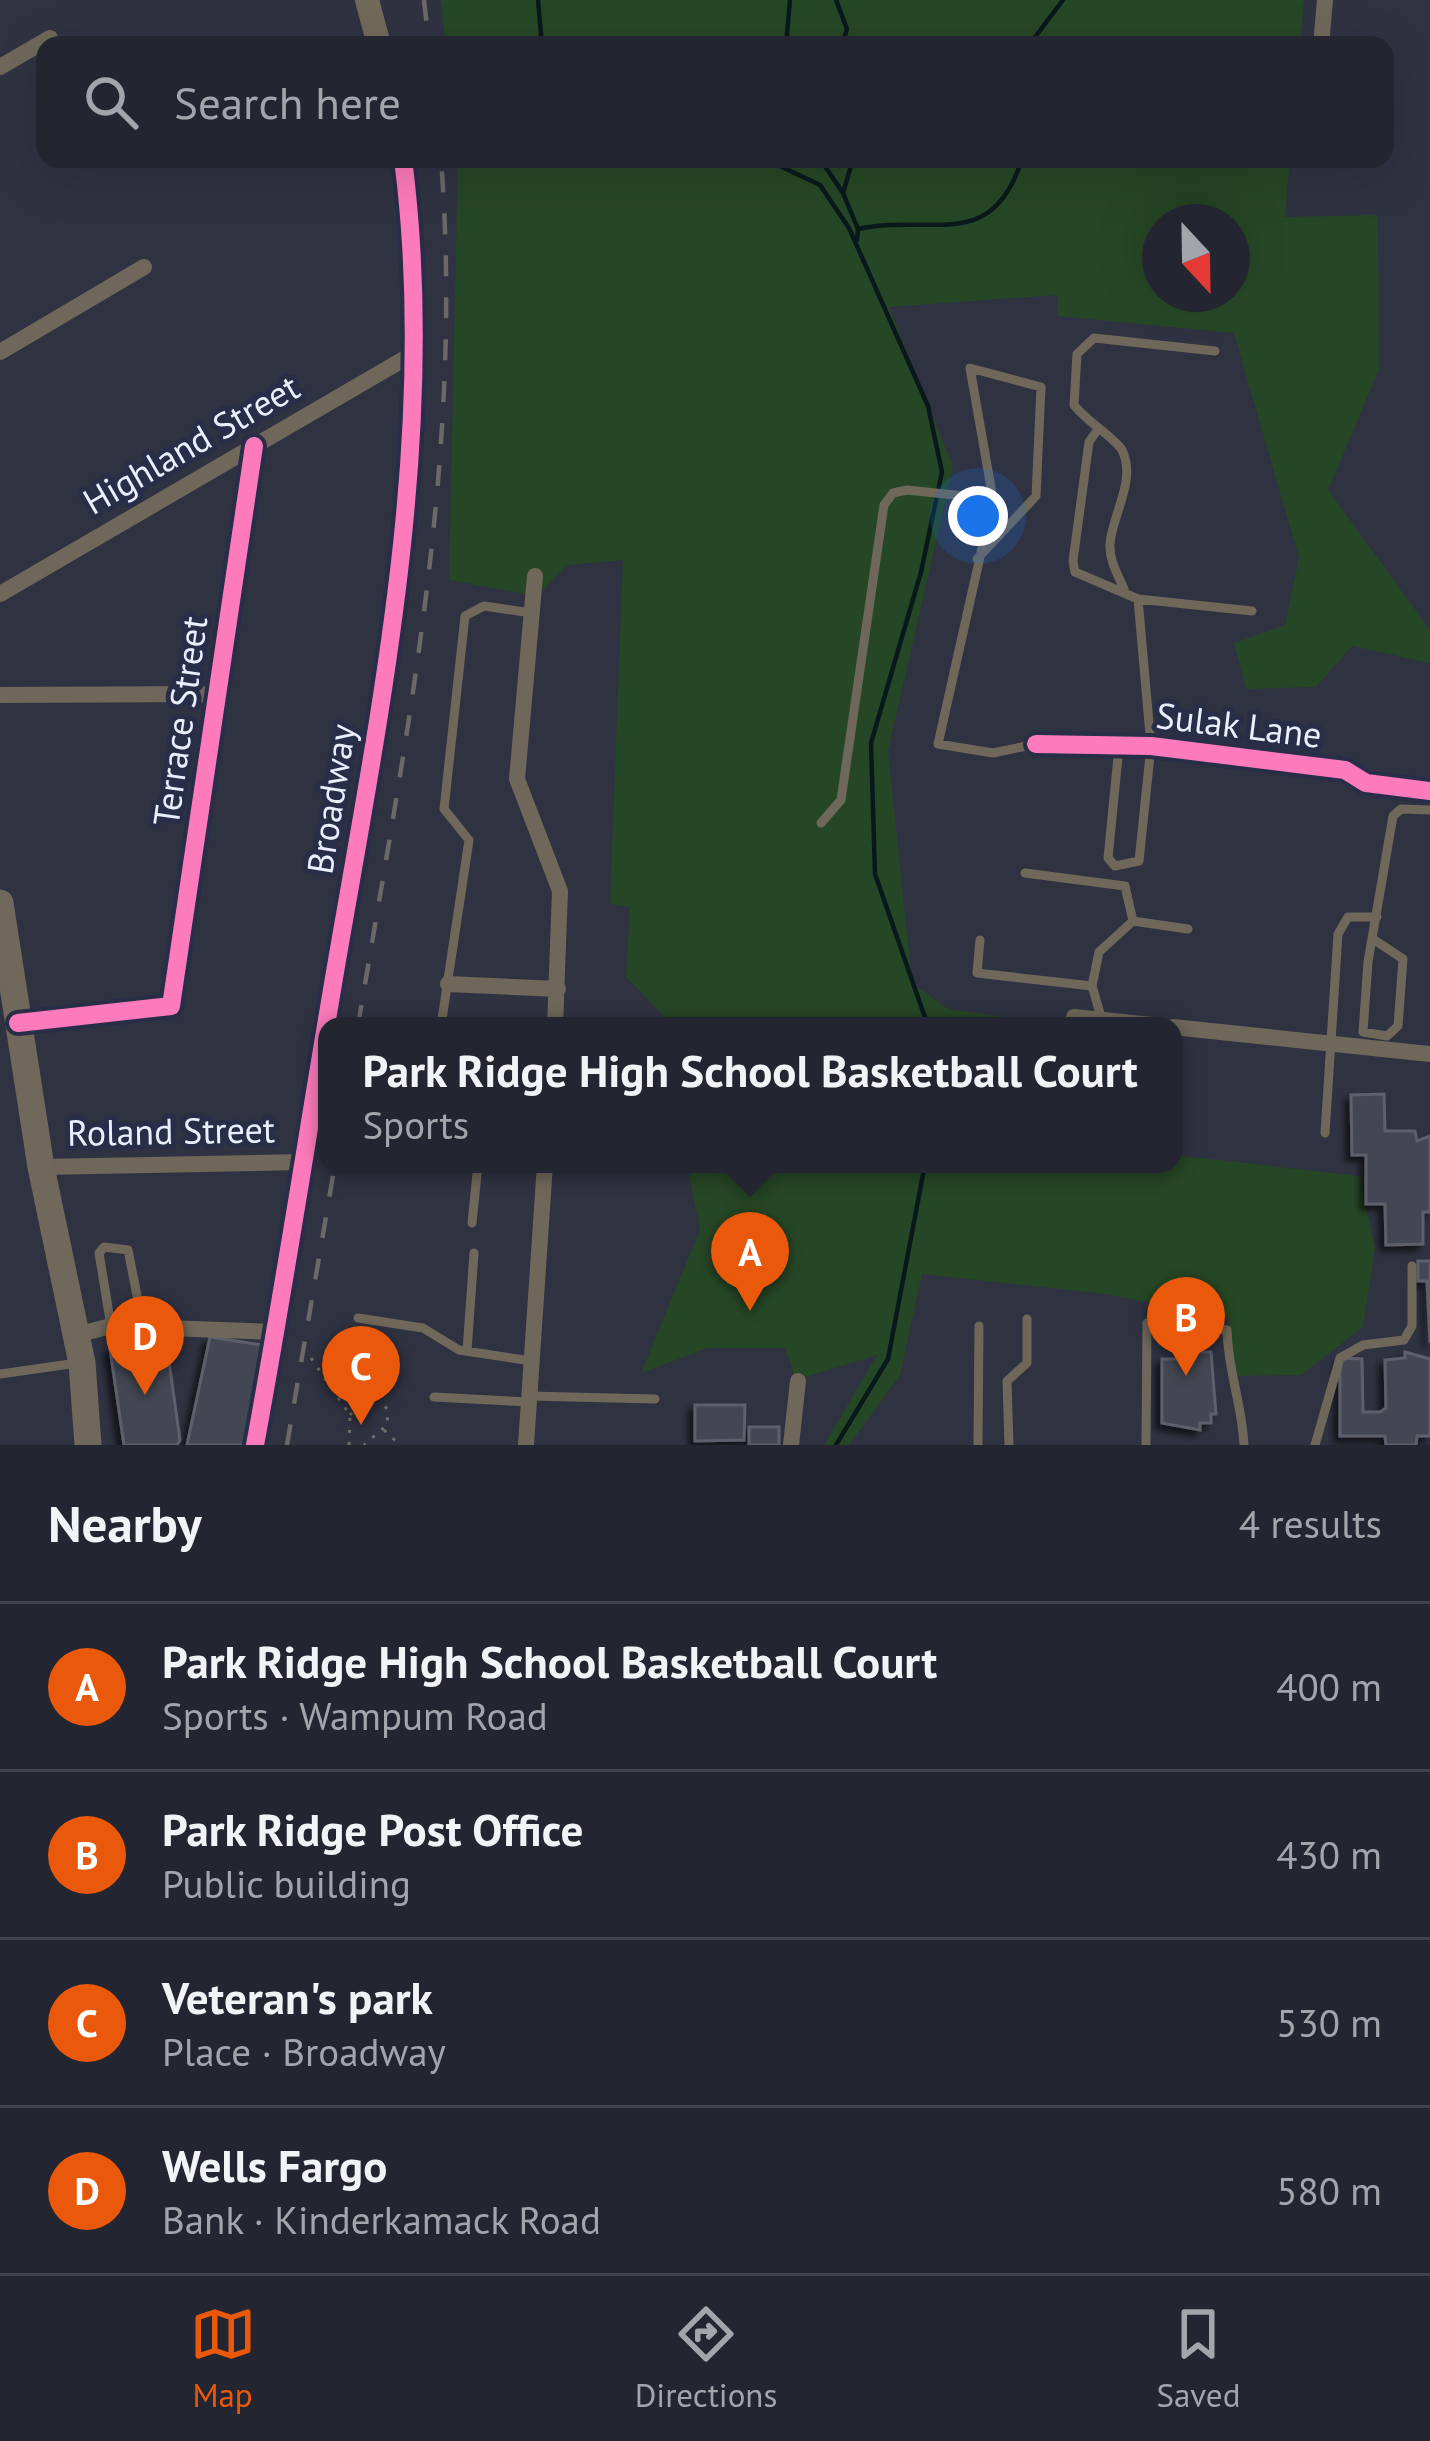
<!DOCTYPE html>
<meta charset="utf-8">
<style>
:root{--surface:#232631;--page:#2f323d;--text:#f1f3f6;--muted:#a3a5ab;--line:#40434d;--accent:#ea580c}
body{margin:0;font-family:"PT Sans",sans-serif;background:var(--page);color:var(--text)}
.compass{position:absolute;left:1142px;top:204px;width:108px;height:108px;border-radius:50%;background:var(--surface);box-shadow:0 12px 48px #0002;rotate:158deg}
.you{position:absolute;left:978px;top:516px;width:42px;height:42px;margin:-30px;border:9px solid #fff;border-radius:50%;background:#1a73e8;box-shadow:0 0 0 18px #1a73e833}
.badge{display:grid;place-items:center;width:78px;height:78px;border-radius:50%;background:var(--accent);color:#fff;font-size:39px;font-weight:700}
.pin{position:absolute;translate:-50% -99px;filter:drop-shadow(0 3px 6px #0008)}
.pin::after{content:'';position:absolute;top:63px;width:42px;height:36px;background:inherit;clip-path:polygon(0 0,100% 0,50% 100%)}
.popup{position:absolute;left:318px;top:1017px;width:864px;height:156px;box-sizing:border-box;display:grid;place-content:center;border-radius:24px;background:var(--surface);filter:drop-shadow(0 3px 9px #0005);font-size:39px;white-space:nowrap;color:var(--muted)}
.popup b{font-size:45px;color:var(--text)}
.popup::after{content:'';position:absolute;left:50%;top:100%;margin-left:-24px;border:24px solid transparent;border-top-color:var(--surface)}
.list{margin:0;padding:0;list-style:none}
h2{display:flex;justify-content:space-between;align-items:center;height:156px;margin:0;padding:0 48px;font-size:51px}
h2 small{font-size:39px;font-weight:400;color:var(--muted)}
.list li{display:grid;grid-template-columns:78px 1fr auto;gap:36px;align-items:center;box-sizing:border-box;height:168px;padding:0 48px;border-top:3px solid var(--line)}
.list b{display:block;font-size:45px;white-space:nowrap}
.list p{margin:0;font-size:39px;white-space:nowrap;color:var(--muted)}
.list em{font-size:39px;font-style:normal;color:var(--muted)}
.icon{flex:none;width:66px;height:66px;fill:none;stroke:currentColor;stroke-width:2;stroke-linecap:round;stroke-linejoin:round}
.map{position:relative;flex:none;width:1430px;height:1445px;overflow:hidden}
.search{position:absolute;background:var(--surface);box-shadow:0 12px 48px #0002;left:36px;right:36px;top:36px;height:132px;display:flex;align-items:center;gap:30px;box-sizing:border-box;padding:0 42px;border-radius:24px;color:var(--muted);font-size:45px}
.sheet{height:828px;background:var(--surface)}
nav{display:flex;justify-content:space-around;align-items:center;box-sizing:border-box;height:168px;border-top:3px solid var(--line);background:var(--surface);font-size:33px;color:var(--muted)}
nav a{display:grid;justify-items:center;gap:6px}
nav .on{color:var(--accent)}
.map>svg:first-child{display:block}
.green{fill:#264725;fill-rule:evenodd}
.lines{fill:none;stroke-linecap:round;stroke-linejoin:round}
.stream{stroke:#09191b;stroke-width:4.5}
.building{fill:#434652;stroke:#5d606c;stroke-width:3;filter:url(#shadow)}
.path{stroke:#736f6a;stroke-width:3;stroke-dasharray:3 9;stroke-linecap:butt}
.lane{stroke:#6f685a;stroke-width:9}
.street{stroke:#6f685a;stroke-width:16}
.secondary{stroke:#716a5b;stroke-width:24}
.primary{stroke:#6f685b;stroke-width:27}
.rail{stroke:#6a6868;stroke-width:4.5;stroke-dasharray:21 21;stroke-linecap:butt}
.cycleway-casing{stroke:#282d48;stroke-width:26}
.cycleway{stroke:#fd7abc;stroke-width:18}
.labels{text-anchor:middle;stroke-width:10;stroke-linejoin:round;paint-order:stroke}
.street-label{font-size:36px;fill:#ebeffd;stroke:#282d48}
</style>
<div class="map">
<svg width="1430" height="1445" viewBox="0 0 1430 1445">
<defs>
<filter id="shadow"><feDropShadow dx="-5.5" dy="5.5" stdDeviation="3" flood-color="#0009"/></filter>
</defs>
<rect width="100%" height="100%" fill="#2f3241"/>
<!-- green -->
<path class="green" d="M 441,0 L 1304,0 L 1300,45 L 445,45 Z
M 458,159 L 1290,159 L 1285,217 L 1378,215 L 1379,370 L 1328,490 L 1430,630 L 1430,663 L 1352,646 L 1316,687 L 1246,689 L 1234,643 L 1285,625 L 1299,558 L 1234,333 L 1057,316 L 1058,295 L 889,307 L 953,467 L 888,751 L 912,983 L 948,1009 L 1070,1026 L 665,1026 L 664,1016 L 626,977 L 630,907 L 610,904 L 623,560 L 568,565 L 536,596 L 449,580 ZM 1160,222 L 1232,222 L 1232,294 L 1160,294 Z
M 1173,1155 L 1360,1176 L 1375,1249 L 1363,1327 L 1301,1375 L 1230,1376 L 1229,1319 L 1106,1294 L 922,1274 L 900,1375 L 849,1445 L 824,1445 L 877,1355 L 796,1380 L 785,1348 L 708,1348 L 641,1373 L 700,1230 L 687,1164 L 1173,1164 Z"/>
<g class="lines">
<!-- stream -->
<path class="stream" d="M 538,0 L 542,45
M 836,0 L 847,29 L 842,45
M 786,45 L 790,0
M 1029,45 L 1063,0
M 765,159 L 820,185 L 849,228 L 928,406 L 942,472 L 921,572 L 871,743 L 875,874 L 928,1026
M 820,159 L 843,193 L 858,229
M 843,193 L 853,159
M 857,240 L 858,229 C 932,213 992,254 1022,159
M 836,1445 L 888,1359 L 925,1164"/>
</g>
<!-- building -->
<path class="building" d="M 1384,1094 L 1385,1131 L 1415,1131 L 1417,1141 L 1430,1136 L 1430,1212 L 1423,1212 L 1423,1244 L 1386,1245 L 1385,1204 L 1366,1204 L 1366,1155 L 1352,1155 L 1351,1095 Z
M 1418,1261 L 1430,1261 L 1430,1343 L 1427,1281 L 1418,1281 Z
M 210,1337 L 262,1345 L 246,1445 L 187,1445 Z
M 167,1347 L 180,1440 L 177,1445 L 124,1445 L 110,1349 Z
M 1189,1352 L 1211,1352 L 1216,1414 L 1211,1414 L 1211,1423 L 1200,1423 L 1200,1430 L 1162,1423 L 1162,1359 L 1189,1359 Z
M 1405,1352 L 1430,1359 L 1430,1436 L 1417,1436 L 1416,1445 L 1386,1445 L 1385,1436 L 1340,1436 L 1340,1358 L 1362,1359 L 1363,1412 L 1380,1412 L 1386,1408 L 1385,1360 L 1405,1358 Z
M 695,1405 L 745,1405 L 744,1440 L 695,1441 Z
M 749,1427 L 779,1427 L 779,1445 L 749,1445 Z"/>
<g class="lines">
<!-- path -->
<path class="path" d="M 311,1358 L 350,1415 L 349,1445
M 350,1415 L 366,1396 L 378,1398 L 388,1410 L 387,1425 L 364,1445
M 384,1430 L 400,1445"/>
<!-- lane -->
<path class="lane" d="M 1096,432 L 1089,442 L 1073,561 L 1075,572 L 1138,599 L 1151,746 L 1139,861 L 1115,866 L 1108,858 L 1119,747
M 977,559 L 1036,496 L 1041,387 L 970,368 L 993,499 L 938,744 L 993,753 L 1036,744
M 1124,589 C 1118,575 1109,560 1110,544 C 1112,515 1137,480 1122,450 C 1114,437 1087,422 1074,405 L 1077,354 L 1094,338 L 1215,351
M 1138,599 L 1252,611
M 821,823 L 841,800 L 884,505 L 893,493 L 907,490 L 993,499
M 1025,873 L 1125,886 L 1133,921
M 1373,939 L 1403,959 L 1398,1026 L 1387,1036 L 1363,1032 L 1368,962 L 1393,816 L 1401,809 L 1430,810
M 980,940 L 977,973 L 1092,986 L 1102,1020
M 1092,986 L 1099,952 L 1133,921 L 1188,929
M 441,1026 L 469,840 L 444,809 L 465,616 L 484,606 L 531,613
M 1325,1133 L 1338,934 L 1348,917 L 1377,917
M 472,1223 L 478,1164
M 358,1318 L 423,1328 L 459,1350 L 531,1361
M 111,1326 L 99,1253 L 104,1247 L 128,1250 L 143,1326
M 467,1351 L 474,1253
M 0,1374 L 77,1363
M 529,1396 L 655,1399
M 434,1397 L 529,1402
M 978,1445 L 979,1326
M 1009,1445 L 1007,1381 L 1027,1363 L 1027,1319
M 1146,1445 L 1147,1323 L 1227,1330 C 1228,1371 1242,1404 1244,1445
M 1315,1445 L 1340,1358 L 1363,1345 L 1404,1340 L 1412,1326 L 1412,1266"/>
<!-- street -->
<path class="street" d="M 1321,45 L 1325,0
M 0,67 L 50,38
M 0,352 L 144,267
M 535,576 L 517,779 L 560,891 L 555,1026
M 0,594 L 416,352
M 0,695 L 217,694
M 1036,744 L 1151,746 L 1345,770 L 1366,783 L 1430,791
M 448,984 L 558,989
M 1074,1017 L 1162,1026
M 18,1023 L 171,1006 L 254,446
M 1173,1027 L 1430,1054
M 41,1167 L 302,1162
M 76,1335 L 111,1326 L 276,1332
M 526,1445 L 545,1164
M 791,1445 L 798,1381"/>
<!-- secondary -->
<path class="secondary" d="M 367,0 L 379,45
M 255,1445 C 286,1278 311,1110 340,943 C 385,685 437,421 403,159"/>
<!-- primary -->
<path class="primary" d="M 0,903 L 41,1167 L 82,1363 L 88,1445"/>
<!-- rail -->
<path class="rail" d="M 424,0 L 429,45
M 358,1026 C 406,736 464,455 441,159
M 287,1445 L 335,1164"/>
<defs>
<path id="cycleway" d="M 1036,744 L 1151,746 L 1345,770 L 1366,783 L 1430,791
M 18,1023 L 171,1006 L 254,446
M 255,1445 C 286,1278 311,1110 340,943 C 385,685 437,421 403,159"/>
</defs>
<!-- cycleway casing -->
<use href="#cycleway" class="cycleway-casing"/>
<!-- cycleway -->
<use href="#cycleway" class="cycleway"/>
</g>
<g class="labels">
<!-- street labels -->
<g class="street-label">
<text transform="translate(191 444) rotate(-30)" y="13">Highland Street</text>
<text transform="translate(180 721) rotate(-82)" y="13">Terrace Street</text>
<text transform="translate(1239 725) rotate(7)" y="13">Sulak Lane</text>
<text transform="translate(331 799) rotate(-81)" y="13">Broadway</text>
<text transform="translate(171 1131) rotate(-1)" y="13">Roland Street</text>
</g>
</g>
</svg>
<svg class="compass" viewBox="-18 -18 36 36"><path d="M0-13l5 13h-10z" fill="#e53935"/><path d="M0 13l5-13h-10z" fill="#a3a5ab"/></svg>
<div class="you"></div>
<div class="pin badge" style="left:750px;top:1311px">A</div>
<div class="popup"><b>Park Ridge High School Basketball Court</b>Sports</div>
<div class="pin badge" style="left:1186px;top:1376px">B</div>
<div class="pin badge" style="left:361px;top:1425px">C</div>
<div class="pin badge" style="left:145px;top:1395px">D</div>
<div class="search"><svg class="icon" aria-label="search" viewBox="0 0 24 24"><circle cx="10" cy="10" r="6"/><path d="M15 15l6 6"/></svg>Search here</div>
</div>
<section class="sheet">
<h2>Nearby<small>4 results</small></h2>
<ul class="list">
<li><span class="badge">A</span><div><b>Park Ridge High School Basketball Court</b><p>Sports · Wampum Road</p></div><em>400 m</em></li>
<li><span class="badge">B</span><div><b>Park Ridge Post Office</b><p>Public building</p></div><em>430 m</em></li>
<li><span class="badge">C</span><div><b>Veteran's park</b><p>Place · Broadway</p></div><em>530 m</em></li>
<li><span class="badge">D</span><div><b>Wells Fargo</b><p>Bank · Kinderkamack Road</p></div><em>580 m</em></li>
</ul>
</section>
<nav>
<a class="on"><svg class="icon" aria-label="map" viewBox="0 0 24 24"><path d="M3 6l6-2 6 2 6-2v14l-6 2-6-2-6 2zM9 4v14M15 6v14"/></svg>Map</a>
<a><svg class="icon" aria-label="directions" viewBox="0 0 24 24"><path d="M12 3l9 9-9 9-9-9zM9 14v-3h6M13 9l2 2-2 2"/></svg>Directions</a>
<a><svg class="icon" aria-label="saved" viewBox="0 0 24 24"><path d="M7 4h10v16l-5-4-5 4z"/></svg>Saved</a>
</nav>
